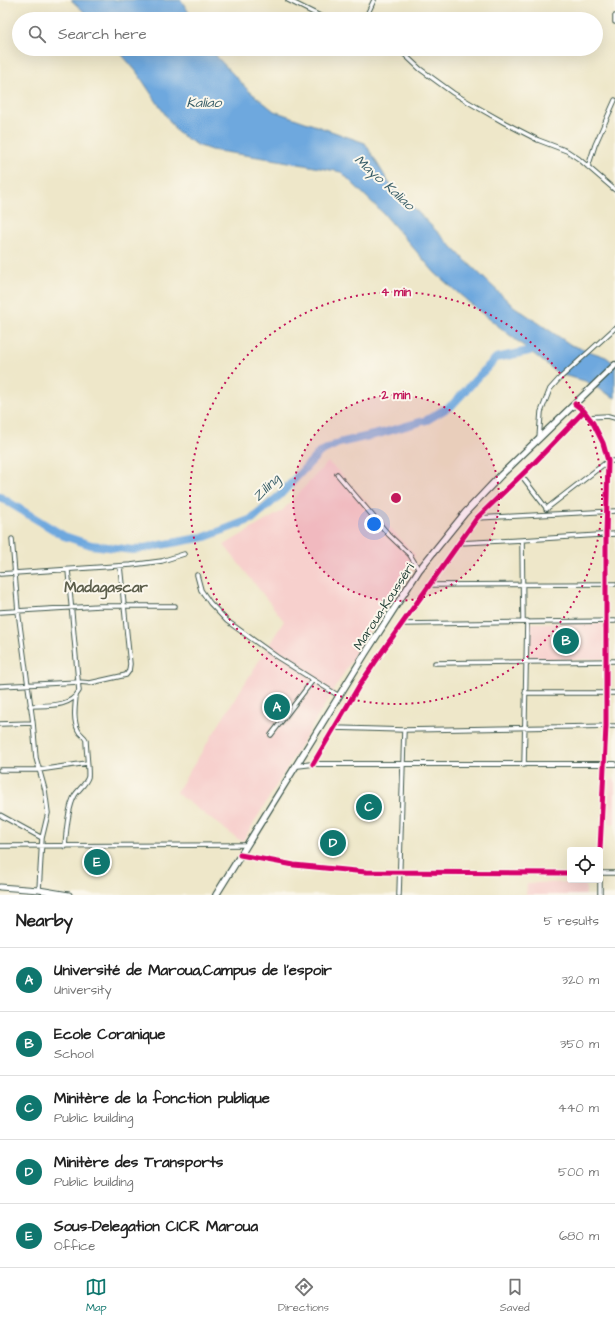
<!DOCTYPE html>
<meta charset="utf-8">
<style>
:root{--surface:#fff;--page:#f6f6f6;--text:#222;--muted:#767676;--line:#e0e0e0;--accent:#0f766e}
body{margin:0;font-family:"Architects Daughter",sans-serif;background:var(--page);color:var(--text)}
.controls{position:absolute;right:12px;bottom:12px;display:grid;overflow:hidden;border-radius:4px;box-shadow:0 4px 16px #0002}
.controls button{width:36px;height:36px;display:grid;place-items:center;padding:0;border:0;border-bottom:1px solid var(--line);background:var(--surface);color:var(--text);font:20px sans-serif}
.you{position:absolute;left:374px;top:524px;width:14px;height:14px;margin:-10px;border:3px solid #fff;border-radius:50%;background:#1a73e8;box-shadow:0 0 0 6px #1a73e833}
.badge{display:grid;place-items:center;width:26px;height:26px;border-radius:50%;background:var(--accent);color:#fff;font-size:13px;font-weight:700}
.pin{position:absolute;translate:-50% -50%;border:2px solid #fff;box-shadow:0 1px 4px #0006}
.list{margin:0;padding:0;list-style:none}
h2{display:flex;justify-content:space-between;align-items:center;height:52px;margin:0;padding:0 16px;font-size:17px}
h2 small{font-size:13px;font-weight:400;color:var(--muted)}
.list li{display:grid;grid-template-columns:26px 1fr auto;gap:12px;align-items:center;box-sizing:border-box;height:64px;padding:0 16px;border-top:1px solid var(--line)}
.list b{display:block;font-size:15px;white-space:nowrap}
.list p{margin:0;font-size:13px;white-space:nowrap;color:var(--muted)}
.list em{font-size:13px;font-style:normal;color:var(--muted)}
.icon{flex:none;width:22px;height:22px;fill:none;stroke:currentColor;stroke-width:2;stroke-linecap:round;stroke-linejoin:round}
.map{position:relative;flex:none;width:615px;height:895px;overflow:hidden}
.search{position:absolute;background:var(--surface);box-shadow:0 4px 16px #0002;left:12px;right:12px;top:12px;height:44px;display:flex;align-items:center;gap:10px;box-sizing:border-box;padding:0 14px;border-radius:22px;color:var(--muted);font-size:15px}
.sheet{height:372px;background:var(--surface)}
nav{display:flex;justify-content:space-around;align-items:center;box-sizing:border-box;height:56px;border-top:1px solid var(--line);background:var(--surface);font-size:11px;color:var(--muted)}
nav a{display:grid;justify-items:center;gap:2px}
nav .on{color:var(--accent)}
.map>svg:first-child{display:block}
.built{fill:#f7d0cd}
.water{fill:#6ea8de;stroke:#467289}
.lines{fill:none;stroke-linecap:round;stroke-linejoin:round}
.river{stroke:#6ea8de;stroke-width:8}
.minor-casing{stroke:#3e564a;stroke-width:5.5}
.tertiary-casing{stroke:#3e564a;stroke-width:6}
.secondary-casing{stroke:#3e564a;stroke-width:7}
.trunk-casing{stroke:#3e564a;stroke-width:8}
.minor{stroke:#fff;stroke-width:3.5}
.tertiary{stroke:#fff;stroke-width:4}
.secondary{stroke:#fff;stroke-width:5}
.trunk{stroke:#fff;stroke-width:5.5}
.cycleway-casing{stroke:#fbf7ec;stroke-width:8}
.cycleway{stroke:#d6006c;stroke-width:5}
.ring{fill:none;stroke:#c2185b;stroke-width:2;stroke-dasharray:2 4}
.labels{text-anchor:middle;stroke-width:4;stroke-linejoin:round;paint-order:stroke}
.street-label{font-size:13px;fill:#1f3d34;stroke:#fbf7ec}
.water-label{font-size:14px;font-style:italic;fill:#375d67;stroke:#fbf7ec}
.quarter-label{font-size:15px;font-weight:bold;fill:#5c5e4b;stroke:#fbf7ec}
.centre{fill:#c2185b;stroke:#fbf7ec;stroke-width:2}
.ring-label{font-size:12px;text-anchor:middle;font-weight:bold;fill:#c2185b;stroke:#fbf7ec;stroke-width:4;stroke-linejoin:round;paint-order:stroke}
</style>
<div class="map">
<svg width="615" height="895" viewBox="0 0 615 895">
<rect width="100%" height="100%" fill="#fbf7ec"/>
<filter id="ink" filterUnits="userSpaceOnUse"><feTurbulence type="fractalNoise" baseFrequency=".025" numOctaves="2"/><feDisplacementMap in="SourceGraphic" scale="8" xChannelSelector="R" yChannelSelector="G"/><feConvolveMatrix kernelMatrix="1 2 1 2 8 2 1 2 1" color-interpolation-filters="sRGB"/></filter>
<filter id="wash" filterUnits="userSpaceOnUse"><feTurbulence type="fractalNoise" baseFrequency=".012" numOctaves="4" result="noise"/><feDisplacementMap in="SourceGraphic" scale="16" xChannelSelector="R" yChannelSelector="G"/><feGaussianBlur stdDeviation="0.9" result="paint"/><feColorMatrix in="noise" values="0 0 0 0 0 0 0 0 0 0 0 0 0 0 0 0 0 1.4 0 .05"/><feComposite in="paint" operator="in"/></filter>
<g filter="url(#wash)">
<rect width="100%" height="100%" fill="#eee7c9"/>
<!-- built -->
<path class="built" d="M 372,9 L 397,19 L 368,19 Z
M 328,462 L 339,472 L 415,555 L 243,841 L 238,839 L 176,793 L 284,621 L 224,545 L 282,511 Z
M 604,622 L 605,659 L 529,660 L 528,623 Z
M 615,779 L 615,824 L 608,824 L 610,780 Z
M 586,882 L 586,895 L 526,895 L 527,883 Z"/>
<!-- water -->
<path class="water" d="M 71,0 L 181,0 L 193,19 L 92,19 Z
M 117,49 L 212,49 L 217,57 L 248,90 L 274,111 L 365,143 L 389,183 L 463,258 L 512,305 L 571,345 L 606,357 L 615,364 L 615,398 L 585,381 L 559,374 L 478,310 L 435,273 L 384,214 L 341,172 L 278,160 L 211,150 L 197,145 L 177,132 L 136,71 Z"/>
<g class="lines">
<!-- river -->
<path class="river" d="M 0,497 L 64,536 L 91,545 L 133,550 L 205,537 L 252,519 L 279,496 L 320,452 L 339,443 L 382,433 L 427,420 L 452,405 L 496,358 L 529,351"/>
</g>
</g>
<g filter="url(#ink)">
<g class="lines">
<defs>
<path id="minor" d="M 288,0 L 326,19
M 615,16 L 615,22
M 365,19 L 374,0
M 396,49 L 403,53 L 420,69 L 453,93 L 475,106 L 505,123 L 538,140 L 567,151 L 579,159 L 615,190
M 588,167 L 595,145 L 615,100
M 575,404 L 584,411 L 593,423 L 603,443 L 608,461 L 606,534 L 606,726 L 600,850
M 588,417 L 608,416 L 615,418
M 539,439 L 541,412 L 550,389 L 559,379 L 615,328
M 337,474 L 389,535 L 410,555 L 419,570
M 521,475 L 547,509
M 546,509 L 608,461 L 615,461
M 477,518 L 615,511
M 12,539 L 18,611 L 33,723 L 36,758 L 45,790 L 48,813 L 42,838
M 522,540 L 523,621
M 459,543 L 522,540 L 615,534
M 0,574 L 131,565 L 162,561 L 184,554
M 197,575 L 201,590 L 210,603 L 227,621 L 277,657 L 339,696
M 430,585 L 615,584
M 0,612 L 99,606 L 175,606
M 402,624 L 615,621
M 435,663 L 615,661
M 0,686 L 79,682 L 90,683 L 126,675 L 129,671 L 130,664 L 120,566
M 525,693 L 615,693
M 30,706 C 47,705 70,708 79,691 L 68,570
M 0,724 L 33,723
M 335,728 L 404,730 L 615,726
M 271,735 L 313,680
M 313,764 L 359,686 L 384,649 L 477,518 L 535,462 L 584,411
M 524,765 L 527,621
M 0,770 L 39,770 L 87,763
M 0,815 L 42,838 L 39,890
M 0,846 L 247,845
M 65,847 C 66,832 68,807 75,795 C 79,789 86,784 88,777 C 89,771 86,748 86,740 C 84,735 80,735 78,730 C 73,720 75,707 76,696
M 240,855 L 294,865 L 366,872 L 570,873
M 600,873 L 615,873
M 600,880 L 600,895
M 399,895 L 404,730"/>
<path id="tertiary" d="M 296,766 L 313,764 L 615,764"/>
<path id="secondary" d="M 0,887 L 39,890 L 69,895"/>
<path id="trunk" d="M 216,895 L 365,654 L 419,570 L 465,513 L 501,475 L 615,365"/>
</defs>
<!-- minor casing -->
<use href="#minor" class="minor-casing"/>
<!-- tertiary casing -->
<use href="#tertiary" class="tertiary-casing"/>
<!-- secondary casing -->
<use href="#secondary" class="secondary-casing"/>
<!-- trunk casing -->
<use href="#trunk" class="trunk-casing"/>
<!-- minor -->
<use href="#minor" class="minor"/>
<!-- tertiary -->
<use href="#tertiary" class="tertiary"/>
<!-- secondary -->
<use href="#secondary" class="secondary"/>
<!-- trunk -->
<use href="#trunk" class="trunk"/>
<defs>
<path id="cycleway" d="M 575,404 L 584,411 L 593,423 L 603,443 L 608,461 L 606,534 L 606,726 L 600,850
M 313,764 L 359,686 L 384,649 L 477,518 L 535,462 L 584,411
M 240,855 L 294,865 L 366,872 L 570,873"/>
</defs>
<!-- cycleway casing -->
<use href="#cycleway" class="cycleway-casing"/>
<!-- cycleway -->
<use href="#cycleway" class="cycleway"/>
</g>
</g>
<!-- distance rings -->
<circle cx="396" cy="498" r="103" fill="#c2185b" fill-opacity=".12"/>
<g class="ring">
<circle cx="396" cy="498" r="103"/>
<circle cx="396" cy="498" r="206"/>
</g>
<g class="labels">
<!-- street labels -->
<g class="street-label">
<text transform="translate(383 606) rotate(-57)" y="5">Maroua-Kousséri</text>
</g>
<!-- water labels -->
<g class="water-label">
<text x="204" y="107">Kaliao</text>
<text transform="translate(385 182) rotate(42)" y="5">Mayo Kaliao</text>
<text transform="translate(266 487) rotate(-45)" y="5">Ziling</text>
</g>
<!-- quarter labels -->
<g class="quarter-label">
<text x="106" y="592">Madagascar</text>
</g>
</g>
<circle cx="396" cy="498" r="6" class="centre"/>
<g class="ring-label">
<text x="396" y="296">4 min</text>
<text x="396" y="399">2 min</text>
</g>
</svg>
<div class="controls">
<button><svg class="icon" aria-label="locate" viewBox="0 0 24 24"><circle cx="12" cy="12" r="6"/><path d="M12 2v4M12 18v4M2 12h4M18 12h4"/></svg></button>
</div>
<div class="you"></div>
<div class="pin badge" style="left:277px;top:707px">A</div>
<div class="pin badge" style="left:566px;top:641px">B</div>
<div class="pin badge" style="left:369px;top:807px">C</div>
<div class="pin badge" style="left:333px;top:843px">D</div>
<div class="pin badge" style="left:97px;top:862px">E</div>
<div class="search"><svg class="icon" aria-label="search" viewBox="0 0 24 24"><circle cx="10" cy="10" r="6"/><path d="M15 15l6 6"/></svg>Search here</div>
</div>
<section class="sheet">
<h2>Nearby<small>5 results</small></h2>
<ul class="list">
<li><span class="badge">A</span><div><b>Université de Maroua,Campus de l'espoir</b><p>University</p></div><em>320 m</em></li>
<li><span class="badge">B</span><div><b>Ecole Coranique</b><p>School</p></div><em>350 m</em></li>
<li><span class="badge">C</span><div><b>Minitère de la fonction publique</b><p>Public building</p></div><em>440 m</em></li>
<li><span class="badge">D</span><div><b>Minitère des Transports</b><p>Public building</p></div><em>500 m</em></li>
<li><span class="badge">E</span><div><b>Sous-Delegation CICR Maroua</b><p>Office</p></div><em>680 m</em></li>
</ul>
</section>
<nav>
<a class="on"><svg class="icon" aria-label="map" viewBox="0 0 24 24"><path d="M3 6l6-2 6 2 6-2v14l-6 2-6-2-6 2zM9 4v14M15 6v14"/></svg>Map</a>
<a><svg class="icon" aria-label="directions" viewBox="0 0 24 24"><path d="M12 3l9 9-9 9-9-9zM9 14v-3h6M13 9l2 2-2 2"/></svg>Directions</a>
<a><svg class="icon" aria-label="saved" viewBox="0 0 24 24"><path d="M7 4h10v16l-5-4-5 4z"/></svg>Saved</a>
</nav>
